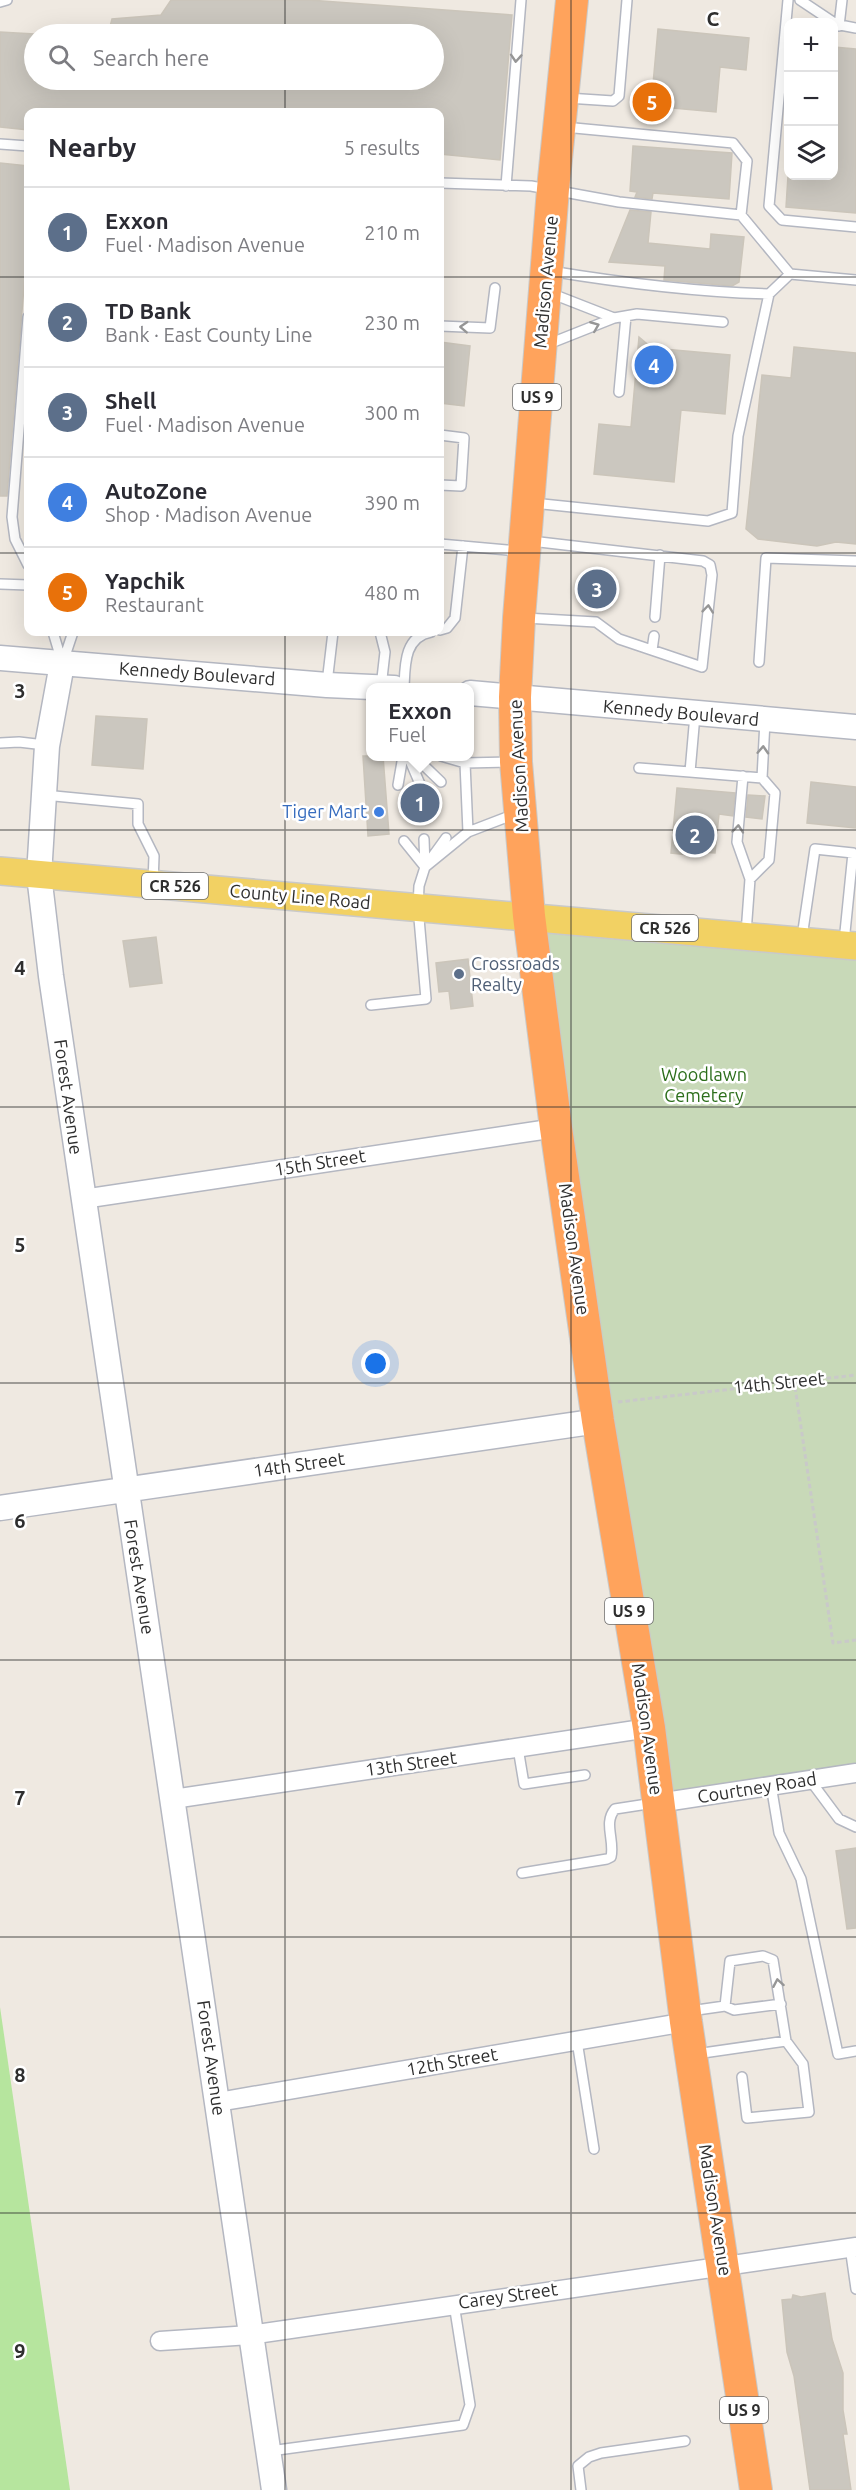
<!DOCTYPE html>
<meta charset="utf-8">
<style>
:root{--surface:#fff;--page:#f2f2f3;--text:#2b2b33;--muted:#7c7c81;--line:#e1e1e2;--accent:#0b8043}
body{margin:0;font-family:Ubuntu,sans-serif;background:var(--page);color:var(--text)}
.controls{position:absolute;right:18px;top:18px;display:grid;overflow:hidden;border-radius:12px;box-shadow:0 6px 24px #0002}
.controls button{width:54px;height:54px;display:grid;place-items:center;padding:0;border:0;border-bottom:2px solid var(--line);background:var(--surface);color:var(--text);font:30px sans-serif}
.you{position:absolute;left:376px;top:1364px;width:21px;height:21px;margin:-15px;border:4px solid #fff;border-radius:50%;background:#1a73e8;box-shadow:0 0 0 9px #1a73e833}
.badge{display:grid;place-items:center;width:39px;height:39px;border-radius:50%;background:var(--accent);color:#fff;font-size:20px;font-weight:700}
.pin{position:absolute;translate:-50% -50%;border:3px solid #fff;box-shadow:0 2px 6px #0006}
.popup{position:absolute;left:366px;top:683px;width:108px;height:78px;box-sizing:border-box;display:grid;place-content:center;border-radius:12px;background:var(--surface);filter:drop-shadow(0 2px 4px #0005);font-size:20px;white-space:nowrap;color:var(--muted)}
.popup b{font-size:22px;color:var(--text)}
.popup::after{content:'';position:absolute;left:50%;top:100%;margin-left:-12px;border:12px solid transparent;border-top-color:var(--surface)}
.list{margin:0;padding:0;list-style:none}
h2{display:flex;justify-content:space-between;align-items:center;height:78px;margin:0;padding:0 24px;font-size:26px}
h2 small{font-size:20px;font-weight:400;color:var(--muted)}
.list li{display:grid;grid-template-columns:39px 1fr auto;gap:18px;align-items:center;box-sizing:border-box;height:90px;padding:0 24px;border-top:2px solid var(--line)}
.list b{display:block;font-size:22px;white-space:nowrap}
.list p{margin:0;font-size:20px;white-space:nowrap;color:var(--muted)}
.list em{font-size:20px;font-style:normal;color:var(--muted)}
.icon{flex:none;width:33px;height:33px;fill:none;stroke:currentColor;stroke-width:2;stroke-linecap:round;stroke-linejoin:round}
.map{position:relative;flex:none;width:856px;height:2490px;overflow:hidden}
.search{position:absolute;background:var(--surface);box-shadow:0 6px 24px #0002;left:24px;top:24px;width:420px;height:66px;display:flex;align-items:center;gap:15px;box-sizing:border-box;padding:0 21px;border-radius:33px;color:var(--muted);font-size:22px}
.panel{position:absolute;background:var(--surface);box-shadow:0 6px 24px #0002;left:24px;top:108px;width:420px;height:528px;border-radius:12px}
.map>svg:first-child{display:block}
.green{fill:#b6e59e}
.cemetery{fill:#c8d9b8}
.building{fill:#cbc7bf;stroke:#cbc5ba;stroke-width:1.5}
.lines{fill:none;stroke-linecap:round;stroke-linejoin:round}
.lane-casing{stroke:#b4b7c1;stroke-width:12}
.street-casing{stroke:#b4b7c1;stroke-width:21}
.secondary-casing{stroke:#b4b7c1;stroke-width:27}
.primary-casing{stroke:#c9c9c9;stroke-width:30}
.highway-casing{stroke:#c9c9c9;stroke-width:34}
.path{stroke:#c9c9c9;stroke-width:3;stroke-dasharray:4.5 3;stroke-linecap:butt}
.lane{stroke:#fff;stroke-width:9}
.street{stroke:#fff;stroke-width:18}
.secondary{stroke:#fff;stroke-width:24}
.primary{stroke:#f2d163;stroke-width:27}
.highway{stroke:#ffa35c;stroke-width:32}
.oneway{stroke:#969696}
.grid{fill:none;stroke:#2e2e2e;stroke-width:1.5;stroke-opacity:0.55}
.shop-dot{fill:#3f7fe0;stroke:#fff;stroke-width:2}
.service-dot{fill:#5c6f8a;stroke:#fff;stroke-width:2}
.labels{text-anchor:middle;stroke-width:5;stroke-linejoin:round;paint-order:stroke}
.shield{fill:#fff;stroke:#6d6d6d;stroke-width:1.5}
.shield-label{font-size:16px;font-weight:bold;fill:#2e2e2e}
.street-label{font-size:18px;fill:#2e2e2e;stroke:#fff}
.shop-label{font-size:18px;fill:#366cbe;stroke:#fff;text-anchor:end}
.service-label{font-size:18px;fill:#4e5e75;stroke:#fff;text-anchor:start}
.park-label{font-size:18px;fill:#2c6e1b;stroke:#fff}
.grid-label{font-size:20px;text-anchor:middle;font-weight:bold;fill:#2e2e2e;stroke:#fff;stroke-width:5;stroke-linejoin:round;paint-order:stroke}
</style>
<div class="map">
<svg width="856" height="2490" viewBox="0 0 856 2490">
<rect width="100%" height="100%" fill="#efe9e1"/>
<!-- green -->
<path class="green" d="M 0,2007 L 70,2490 L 0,2490 Z"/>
<!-- cemetery -->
<path class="cemetery" d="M 529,916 L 856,946 L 856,1773 L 658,1803 Z"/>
<!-- building -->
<path class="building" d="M 171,0 L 309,0 L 512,15 L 500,160 L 440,154 L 440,112 L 28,112 L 28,130 L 0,127 L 0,32 L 34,34 L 34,80 L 434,80 L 434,34 L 108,34 L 112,19 L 161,15 Z
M 658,29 L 749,38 L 746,70 L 720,67 L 716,112 L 651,106 Z
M 834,47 L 856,49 L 856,213 L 786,207 L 788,176 L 834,176 Z
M 633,146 L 732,153 L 729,199 L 653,193 L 652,199 L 635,197 L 637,192 L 630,191 Z
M 0,163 L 28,166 L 28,237 L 7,496 L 0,496 Z
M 630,210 L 651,212 L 648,243 L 710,249 L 711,234 L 744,237 L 739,282 L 732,286 L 664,280 L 665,266 L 609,262 Z
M 639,337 L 652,348 L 730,355 L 725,414 L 681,410 L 674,482 L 594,474 L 599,424 L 631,427 Z
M 440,342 L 470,346 L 464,406 L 440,403 Z
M 794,347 L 856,353 L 856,544 L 836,542 L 817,546 L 758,539 L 746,529 L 762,375 L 791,378 Z
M 96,716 L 147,719 L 143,769 L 92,765 Z
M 363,756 L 383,756 L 389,834 L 368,836 Z
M 811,782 L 856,787 L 856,828 L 807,823 Z
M 677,788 L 735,793 L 733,816 L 719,814 L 715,853 L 698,852 L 698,856 L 671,853 Z
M 748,795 L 765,796 L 762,819 L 746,817 Z
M 156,937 L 162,983 L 130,987 L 123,941 Z
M 468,959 L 473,1006 L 451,1009 L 449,991 L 439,992 L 436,963 Z
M 856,1848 L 856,1928 L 847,1929 L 836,1851 Z
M 825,2293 L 832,2339 L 843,2373 L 843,2410 L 847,2434 L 843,2434 L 851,2490 L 810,2490 L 794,2376 L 787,2352 L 782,2300 L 792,2299 L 793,2295 L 801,2297 Z"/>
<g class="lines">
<defs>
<path id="lane" d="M 788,0 L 769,206 L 782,220 L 856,227
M 800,0 L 833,22
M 0,2 L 7,0
M 835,24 L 856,28
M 839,26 L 842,0
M 567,98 L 613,101 L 619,96 L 627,0
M 564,127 L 733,143 L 747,161 L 741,215
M 0,144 L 28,146
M 440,183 L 531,186 L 619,202 L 741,215 L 790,274
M 506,186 L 521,0
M 550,271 C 623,283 695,292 769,294 L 790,274 L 856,280
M 28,317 L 12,517 L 15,539 L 28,565
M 614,318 L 637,314 L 723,322
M 440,326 L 490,328 L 495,288
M 546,345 L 614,318 L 550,293
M 619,392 L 626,316
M 440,435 L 464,438 L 461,486 L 440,485
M 533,503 L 708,521 L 732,513 L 738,436 L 769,294
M 440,544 L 519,551
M 0,584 L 28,585
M 655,617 L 660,555
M 525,618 L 596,622 L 619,639 L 702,667 L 712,575 L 710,565 L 703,561 L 531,541
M 440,630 L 447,628 L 455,618 L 463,546
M 53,632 L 62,662
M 380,632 L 385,652 L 381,687
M 652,650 L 654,636
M 63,662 L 73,632
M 759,662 L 766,558 L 856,561
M 327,683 L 333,632
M 404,688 C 405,665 404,637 431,632
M 0,743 L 19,742 L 45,745
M 408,756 L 420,784
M 414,756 L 441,782
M 441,756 L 465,763 L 511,762
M 465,763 L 468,832
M 639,768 L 690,772 L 695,715
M 690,772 L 762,778 L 775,793 L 769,860 L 750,879
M 743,776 L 737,842 L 750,879 L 746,933
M 762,778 L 765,721
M 398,785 L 403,756
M 44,795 L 138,804 L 138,824 L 154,856 L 153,883
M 404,841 L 425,867 L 446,838
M 425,867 L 468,832 L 515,814
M 802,937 L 815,849 L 853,853 L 844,942
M 371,1005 L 426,999 L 418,907 L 419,886 L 425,867 L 424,839
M 518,1748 L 524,1784 L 585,1775
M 810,1780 L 839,1819 L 856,1827
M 771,1785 L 779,1833 L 801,1879 L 838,2054 L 856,2051
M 522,1873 L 607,1859 L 611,1857 C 615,1840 603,1823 615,1809 L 654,1803
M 725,2006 L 730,1961 L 763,1956 L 773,1960 L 786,2041
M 690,2011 L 725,2006 L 734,2010 L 781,2004
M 577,2041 L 594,2149
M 696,2054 L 786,2041 L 803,2064 L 809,2112 L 747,2118 L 742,2077
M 850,2247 L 856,2289
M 270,2451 L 463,2425 L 470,2405 L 454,2304
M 581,2490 L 578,2466 L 589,2457 L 601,2453 L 685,2441"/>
<path id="street" d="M 83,1199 L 556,1128
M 173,1799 L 649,1728
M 658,1803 L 856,1773
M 218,2102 L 686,2022
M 160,2341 L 250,2335 L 856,2247"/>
<path id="secondary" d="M 0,658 L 327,685 L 394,688
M 62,664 L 47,746 L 39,875 L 51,976 L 274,2490
M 470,693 L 856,727
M 0,1508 L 598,1421"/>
<path id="primary" d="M 0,871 L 856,946"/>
<path id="highway" d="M 572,0 L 553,189 L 519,618 L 515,697 L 516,762 L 529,916 L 556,1128 L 598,1421 L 649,1728 L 686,2022 L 756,2490"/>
</defs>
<!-- lane casing -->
<use href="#lane" class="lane-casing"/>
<!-- street casing -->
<use href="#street" class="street-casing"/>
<!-- secondary casing -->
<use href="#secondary" class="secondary-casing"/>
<!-- primary casing -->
<use href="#primary" class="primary-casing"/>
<!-- highway casing -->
<use href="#highway" class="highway-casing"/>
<!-- path -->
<path class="path" d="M 794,1380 L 833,1643 L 856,1640
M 618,1402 L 856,1375"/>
<!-- lane -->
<use href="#lane" class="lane"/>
<!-- street -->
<use href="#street" class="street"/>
<!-- secondary -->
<use href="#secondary" class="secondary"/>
<!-- primary -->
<use href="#primary" class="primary"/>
<!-- highway -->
<use href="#highway" class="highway"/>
</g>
<!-- one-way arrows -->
<defs><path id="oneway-chevron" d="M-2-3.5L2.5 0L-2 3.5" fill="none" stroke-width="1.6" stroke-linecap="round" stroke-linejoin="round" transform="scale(1.5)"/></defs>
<g class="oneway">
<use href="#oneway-chevron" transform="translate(516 58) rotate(94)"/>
<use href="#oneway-chevron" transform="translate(595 326) rotate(-22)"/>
<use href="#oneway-chevron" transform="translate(464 327) rotate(-177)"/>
<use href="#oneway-chevron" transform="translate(708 609) rotate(-84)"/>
<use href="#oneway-chevron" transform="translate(763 750) rotate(-87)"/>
<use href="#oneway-chevron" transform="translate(738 829) rotate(-85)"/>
<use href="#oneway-chevron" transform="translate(778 1983) rotate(-100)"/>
</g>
<!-- grid -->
<path class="grid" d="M 285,0 L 285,34M 571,0 L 571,2490M 285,80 L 285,112M 0,277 L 28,277M 440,277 L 856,277M 0,553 L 28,553M 440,553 L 856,553M 285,632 L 285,2490M 0,830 L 856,830M 0,1107 L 856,1107M 0,1383 L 856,1383M 0,1660 L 856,1660M 0,1937 L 856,1937M 0,2213 L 856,2213"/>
<!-- markers -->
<circle class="shop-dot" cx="379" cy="812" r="6"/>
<circle class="service-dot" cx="459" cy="974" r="6"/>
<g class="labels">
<!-- shield labels -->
<g class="shield">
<rect x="513" y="384" width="48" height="26" rx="4.5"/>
<rect x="142" y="873" width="66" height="26" rx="4.5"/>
<rect x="632" y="915" width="66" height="26" rx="4.5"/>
<rect x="605" y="1598" width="48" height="26" rx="4.5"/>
<rect x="720" y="2397" width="48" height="26" rx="4.5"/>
</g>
<g class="shield-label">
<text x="537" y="403">US 9</text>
<text x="175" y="892">CR 526</text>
<text x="665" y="934">CR 526</text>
<text x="629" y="1617">US 9</text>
<text x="744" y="2416">US 9</text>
</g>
<!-- street labels -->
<g class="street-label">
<text transform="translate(546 282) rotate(-85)" y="6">Madison Avenue</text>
<text transform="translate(197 674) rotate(4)" y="6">Kennedy Boulevard</text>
<text transform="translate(681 713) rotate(5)" y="6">Kennedy Boulevard</text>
<text transform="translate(519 766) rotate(-93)" y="6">Madison Avenue</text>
<text transform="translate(300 897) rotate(5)" y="6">County Line Road</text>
<text transform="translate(68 1097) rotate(82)" y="6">Forest Avenue</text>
<text transform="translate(320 1163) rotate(-9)" y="6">15th Street</text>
<text transform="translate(574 1249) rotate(82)" y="6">Madison Avenue</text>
<text transform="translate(779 1383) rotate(-6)" y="6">14th Street</text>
<text transform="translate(299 1465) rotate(-8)" y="6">14th Street</text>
<text transform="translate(139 1577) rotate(81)" y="6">Forest Avenue</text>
<text transform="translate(647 1729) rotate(82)" y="6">Madison Avenue</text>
<text transform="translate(411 1764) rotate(-8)" y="6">13th Street</text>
<text transform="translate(757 1788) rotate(-9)" y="6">Courtney Road</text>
<text transform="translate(211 2058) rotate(82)" y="6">Forest Avenue</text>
<text transform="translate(452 2062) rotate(-10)" y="6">12th Street</text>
<text transform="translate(715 2210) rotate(81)" y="6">Madison Avenue</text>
<text transform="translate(508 2296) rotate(-8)" y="6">Carey Street</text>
</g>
<!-- shop labels -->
<g class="shop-label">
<text x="367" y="818">Tiger Mart</text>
</g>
<!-- service labels -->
<g class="service-label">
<text x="471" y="970">Crossroads<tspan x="471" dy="21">Realty</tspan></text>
</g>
<!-- park labels -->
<g class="park-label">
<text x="704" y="1081">Woodlawn<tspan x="704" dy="21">Cemetery</tspan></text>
</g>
</g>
<g class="grid-label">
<text x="713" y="26">C</text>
<text x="20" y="698">3</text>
<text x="20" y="975">4</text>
<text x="20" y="1252">5</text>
<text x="20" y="1528">6</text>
<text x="20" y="1805">7</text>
<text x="20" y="2082">8</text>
<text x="20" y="2358">9</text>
</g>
</svg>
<div class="controls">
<button>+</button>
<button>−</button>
<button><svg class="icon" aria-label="layers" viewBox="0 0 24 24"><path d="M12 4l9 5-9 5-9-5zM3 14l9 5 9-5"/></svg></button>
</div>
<div class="you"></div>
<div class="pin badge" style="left:420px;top:803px;background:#5c6f8a">1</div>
<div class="popup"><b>Exxon</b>Fuel</div>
<div class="pin badge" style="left:695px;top:835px;background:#5c6f8a">2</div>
<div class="pin badge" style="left:597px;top:589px;background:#5c6f8a">3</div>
<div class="pin badge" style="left:654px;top:365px;background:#3f7fe0">4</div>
<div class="pin badge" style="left:652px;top:102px;background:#e8710a">5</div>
<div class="search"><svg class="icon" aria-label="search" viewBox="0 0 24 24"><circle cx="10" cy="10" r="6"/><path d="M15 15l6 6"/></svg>Search here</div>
<section class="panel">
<h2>Nearby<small>5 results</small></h2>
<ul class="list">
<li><span class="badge" style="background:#5c6f8a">1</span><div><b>Exxon</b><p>Fuel · Madison Avenue</p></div><em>210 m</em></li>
<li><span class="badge" style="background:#5c6f8a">2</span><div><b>TD Bank</b><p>Bank · East County Line</p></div><em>230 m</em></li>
<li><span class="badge" style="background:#5c6f8a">3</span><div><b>Shell</b><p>Fuel · Madison Avenue</p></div><em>300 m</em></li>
<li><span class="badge" style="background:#3f7fe0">4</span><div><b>AutoZone</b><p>Shop · Madison Avenue</p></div><em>390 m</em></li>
<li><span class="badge" style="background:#e8710a">5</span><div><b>Yapchik</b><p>Restaurant</p></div><em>480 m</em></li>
</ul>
</section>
</div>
